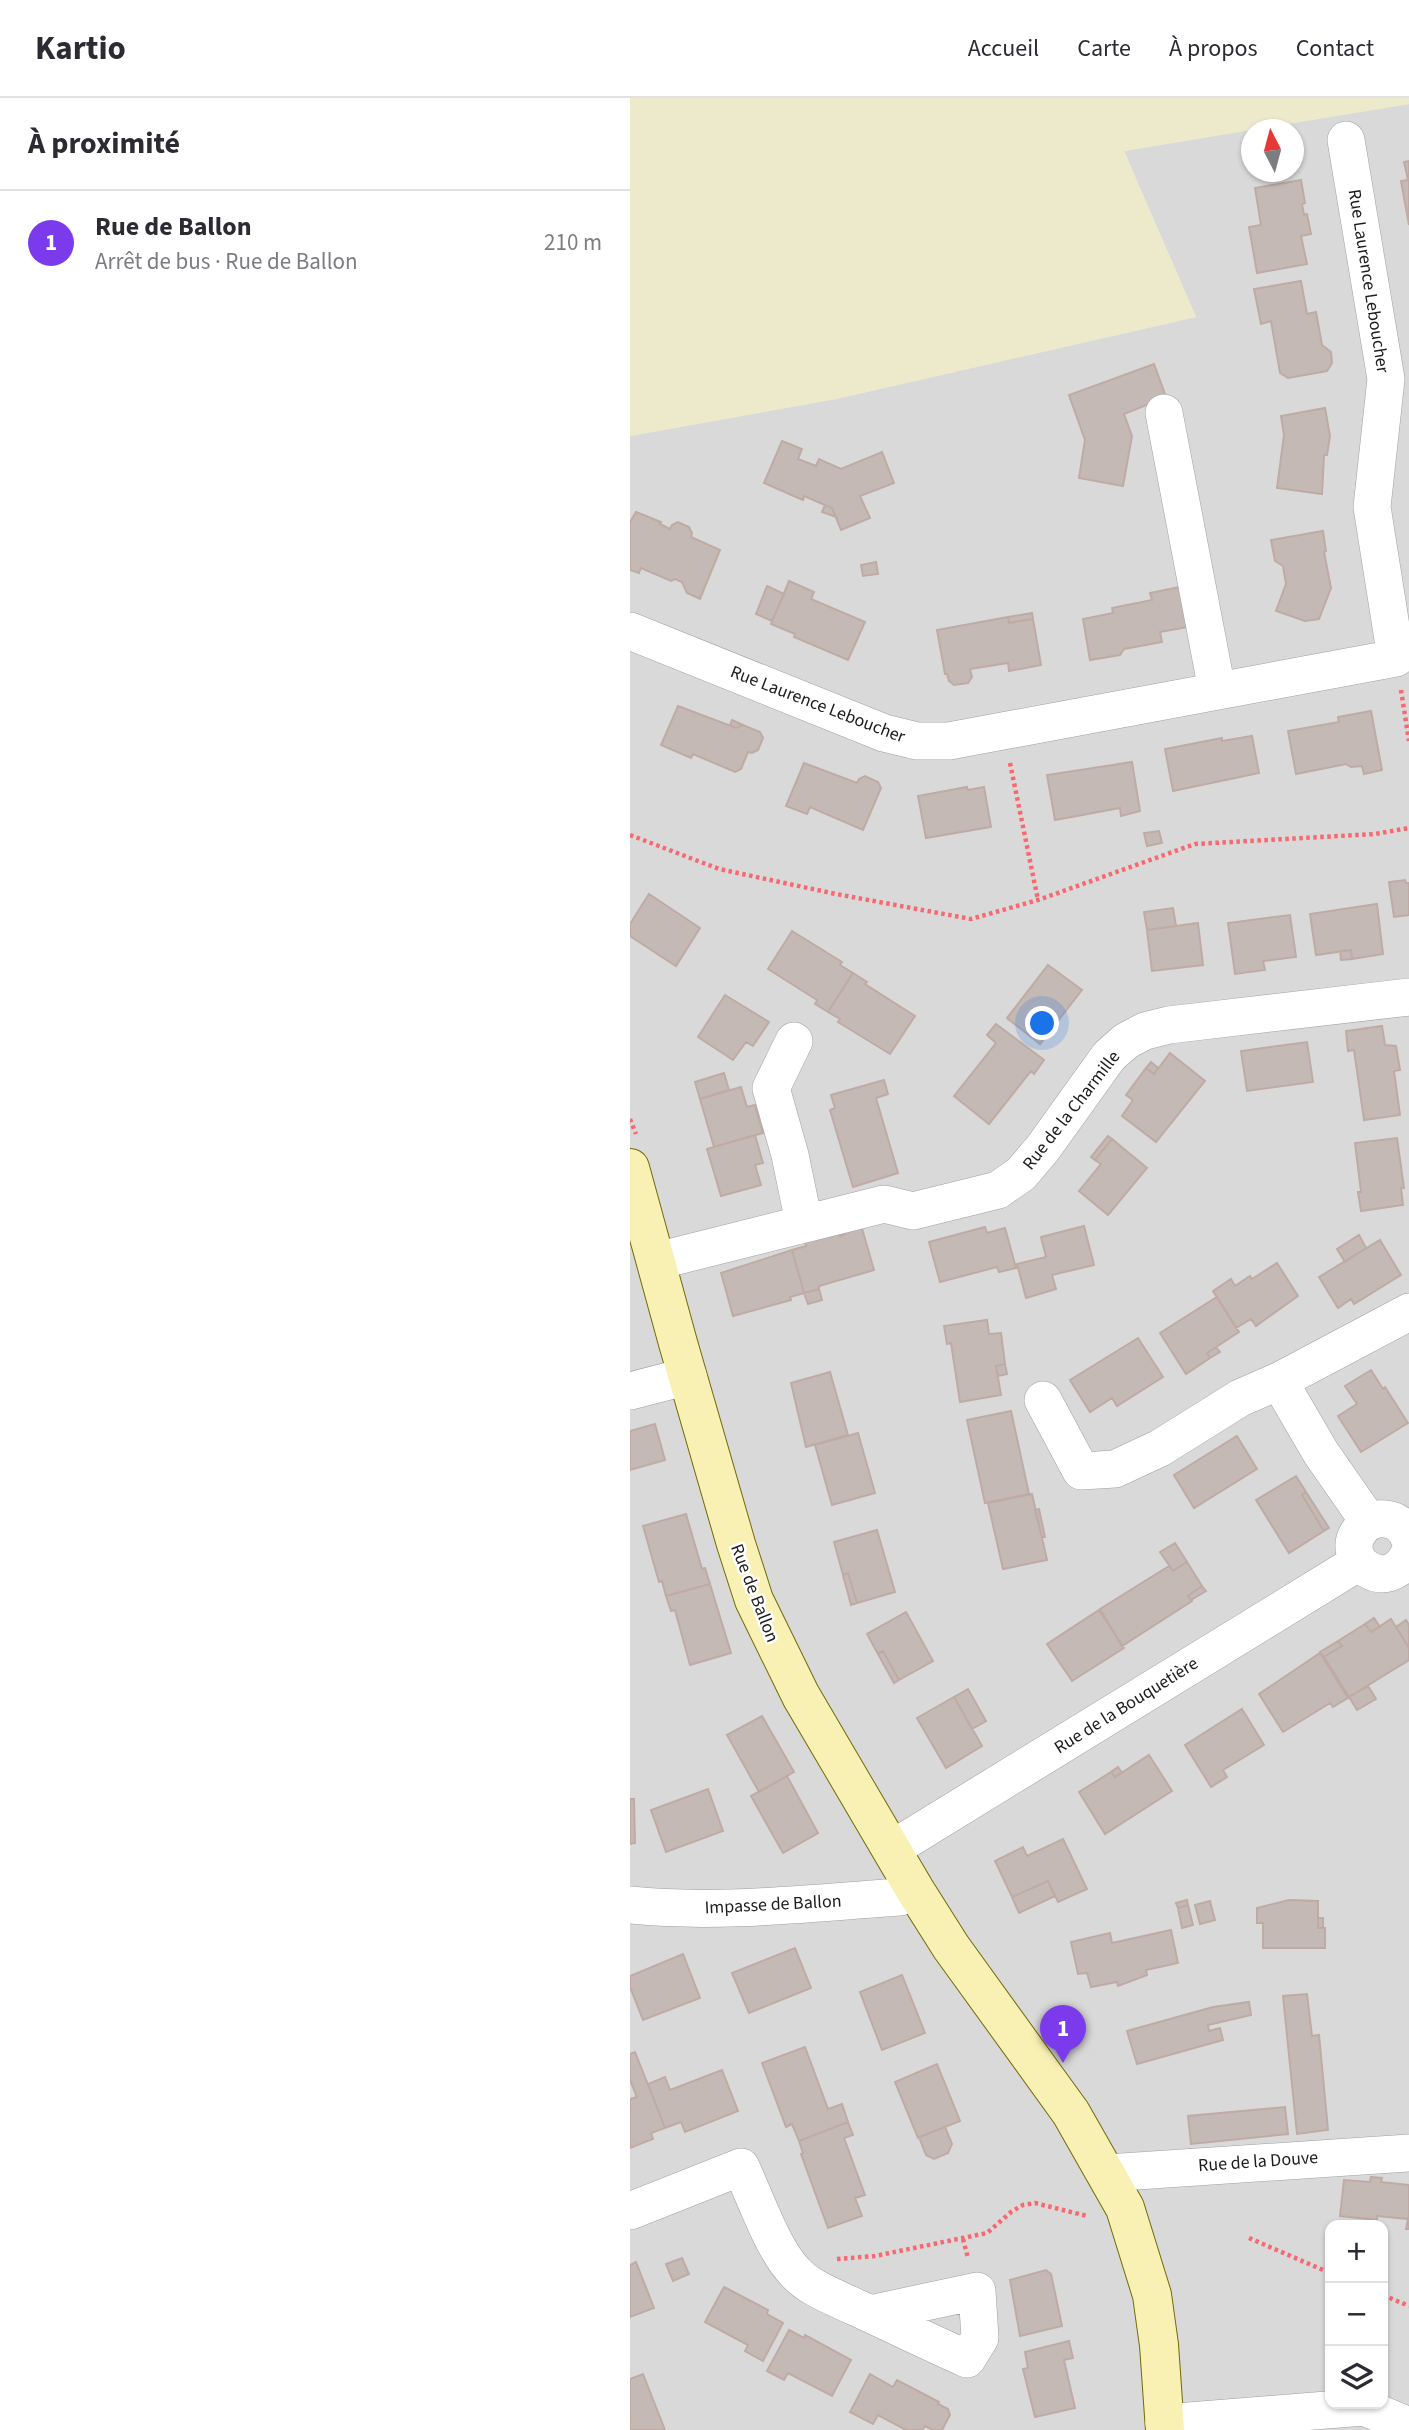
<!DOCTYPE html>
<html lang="fr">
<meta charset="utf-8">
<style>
:root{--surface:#fff;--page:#f7f7f7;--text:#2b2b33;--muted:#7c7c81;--line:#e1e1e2;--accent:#7c3aed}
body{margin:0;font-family:"Source Sans 3",sans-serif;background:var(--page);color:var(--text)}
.controls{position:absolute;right:21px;bottom:21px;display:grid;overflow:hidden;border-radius:14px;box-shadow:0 2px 5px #0004}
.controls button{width:63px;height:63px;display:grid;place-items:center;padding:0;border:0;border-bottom:2px solid var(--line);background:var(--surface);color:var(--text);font:35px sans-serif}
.compass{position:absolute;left:611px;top:21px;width:63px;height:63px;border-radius:50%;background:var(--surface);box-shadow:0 2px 5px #0004;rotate:354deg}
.you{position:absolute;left:413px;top:926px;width:24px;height:24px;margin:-18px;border:5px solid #fff;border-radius:50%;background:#1a73e8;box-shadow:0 0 0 10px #1a73e833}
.badge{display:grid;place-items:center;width:46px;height:46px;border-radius:50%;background:var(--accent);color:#fff;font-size:23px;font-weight:700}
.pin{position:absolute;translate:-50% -58px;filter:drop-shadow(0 2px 4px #0008)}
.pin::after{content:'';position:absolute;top:37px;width:24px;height:21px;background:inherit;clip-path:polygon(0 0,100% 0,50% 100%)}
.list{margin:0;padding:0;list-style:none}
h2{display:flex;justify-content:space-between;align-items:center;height:91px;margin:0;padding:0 28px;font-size:30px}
h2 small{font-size:23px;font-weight:400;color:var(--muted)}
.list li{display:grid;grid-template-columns:46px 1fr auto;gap:21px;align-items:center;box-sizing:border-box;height:105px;padding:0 28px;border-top:2px solid var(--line)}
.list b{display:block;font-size:26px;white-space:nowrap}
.list p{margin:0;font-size:23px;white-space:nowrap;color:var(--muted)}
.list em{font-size:23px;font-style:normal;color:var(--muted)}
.icon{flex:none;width:38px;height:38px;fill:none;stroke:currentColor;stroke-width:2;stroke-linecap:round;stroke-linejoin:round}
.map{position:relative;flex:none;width:779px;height:2332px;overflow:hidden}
header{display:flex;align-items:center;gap:42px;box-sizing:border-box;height:98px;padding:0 35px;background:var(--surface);border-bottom:2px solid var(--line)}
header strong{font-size:33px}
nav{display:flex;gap:38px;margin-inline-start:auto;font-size:24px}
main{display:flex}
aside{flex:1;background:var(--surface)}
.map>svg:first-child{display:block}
.residential{fill:#dad9d9;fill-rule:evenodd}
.farmland{fill:#edeacc}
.building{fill:#c5b9b5;stroke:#bfaba4;stroke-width:2}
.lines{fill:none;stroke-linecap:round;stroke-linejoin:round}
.street-casing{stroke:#a0a0a0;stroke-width:38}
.secondary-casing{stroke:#706b05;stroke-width:40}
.path{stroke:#f9676f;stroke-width:4.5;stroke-dasharray:3.5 3.5;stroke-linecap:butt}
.street{stroke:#fff;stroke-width:37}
.secondary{stroke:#f9f1b4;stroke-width:38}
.labels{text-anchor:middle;stroke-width:5;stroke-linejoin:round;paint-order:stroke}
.street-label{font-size:18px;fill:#1c1c1c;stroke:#fff}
</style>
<header>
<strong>Kartio</strong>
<nav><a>Accueil</a><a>Carte</a><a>À propos</a><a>Contact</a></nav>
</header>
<main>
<aside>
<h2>À proximité<small></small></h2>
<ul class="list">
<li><span class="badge">1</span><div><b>Rue de Ballon</b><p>Arrêt de bus · Rue de Ballon</p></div><em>210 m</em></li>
</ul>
</aside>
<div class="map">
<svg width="779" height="2332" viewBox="0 0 779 2332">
<rect width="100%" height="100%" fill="#ede7e1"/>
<!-- residential -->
<path class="residential" d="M 779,6 L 779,2332 L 0,2332 L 0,338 L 206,301 L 566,219 L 494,53 L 621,32 L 622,74 L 664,74 L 664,32 L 625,31 ZM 700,2127 L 753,2127 L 753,2306 L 700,2306 Z"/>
<!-- farmland -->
<path class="farmland" d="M 0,0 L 779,0 L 779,6 L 494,53 L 566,219 L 206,301 L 0,338 Z"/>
<!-- building -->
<path class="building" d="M 779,63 L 779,127 L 771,83 L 778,82 L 774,64 Z
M 671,82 L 675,105 L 672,106 L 674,117 L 677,116 L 681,136 L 671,138 L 677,166 L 627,175 L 619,129 L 631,127 L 625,90 Z
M 671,183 L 677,216 L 686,214 L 692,247 L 701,254 L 702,265 L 697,273 L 658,280 L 650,275 L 641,223 L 631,226 L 624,191 Z
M 524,266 L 536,299 L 494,316 L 502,338 L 493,388 L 449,380 L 455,342 L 439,297 Z
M 695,310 L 700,338 L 697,357 L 694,357 L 692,396 L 647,390 L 654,337 L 651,318 Z
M 152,343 L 172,351 L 168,361 L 186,368 L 189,361 L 211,371 L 252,354 L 264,385 L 230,398 L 240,420 L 211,432 L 202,410 L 174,398 L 173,402 L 134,385 Z
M 195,407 L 202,410 L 206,419 L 192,414 Z
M 6,414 L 31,424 L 30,426 L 40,431 L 42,427 L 48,424 L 59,429 L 62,435 L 61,439 L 90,452 L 70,501 L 57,495 L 52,484 L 45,481 L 41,483 L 11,470 L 9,475 L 0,472 L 0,424 Z
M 693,433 L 696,453 L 694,454 L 701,490 L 689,521 L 675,523 L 646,513 L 656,486 L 653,468 L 645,463 L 641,442 Z
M 246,464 L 248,476 L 233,478 L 231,467 Z
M 159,483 L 184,494 L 181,501 L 235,524 L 218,562 L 164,539 L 165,536 L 141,526 Z
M 137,488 L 154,496 L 142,523 L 126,516 Z
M 550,489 L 558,529 L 530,534 L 532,544 L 494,551 L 490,557 L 460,562 L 453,521 L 483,515 L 482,510 L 522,502 L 520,495 Z
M 402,515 L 403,521 L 379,525 L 378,519 Z
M 378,519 L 379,525 L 403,521 L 411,567 L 379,573 L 378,565 L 340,571 L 342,579 L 338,585 L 324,587 L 319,583 L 317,576 L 315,576 L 307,532 Z
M 48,608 L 106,630 L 113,627 L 130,634 L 133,640 L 128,652 L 122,655 L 118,654 L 111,671 L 105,674 L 63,656 L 61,660 L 31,647 Z
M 741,613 L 752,672 L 734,676 L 732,668 L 721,669 L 716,666 L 666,676 L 658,633 L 709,624 L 708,619 Z
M 102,622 L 113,627 L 106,630 L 100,627 Z
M 622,638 L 629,675 L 543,693 L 535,651 L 592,640 L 592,643 Z
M 502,664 L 510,713 L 491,718 L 490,710 L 425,722 L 417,677 Z
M 174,665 L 227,685 L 229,681 L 235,678 L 248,684 L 251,690 L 233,732 L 180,709 L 177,716 L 156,708 Z
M 337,689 L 338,692 L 354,689 L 361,729 L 296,740 L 288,698 Z
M 529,733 L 532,745 L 517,748 L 514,735 Z
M 775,782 L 776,785 L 779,785 L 779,817 L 764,819 L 759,784 Z
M 19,796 L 70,830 L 46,868 L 0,838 L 0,826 Z
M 747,806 L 753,856 L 722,861 L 721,852 L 686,857 L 680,816 Z
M 543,810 L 546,828 L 517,832 L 514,814 Z
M 660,817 L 666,859 L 633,863 L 635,872 L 605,876 L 598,825 Z
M 568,825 L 573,867 L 522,873 L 517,832 Z
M 162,833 L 212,864 L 210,867 L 223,875 L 198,914 L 185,906 L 187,902 L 138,871 Z
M 721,852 L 722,861 L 711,862 L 710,853 Z
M 418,867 L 452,892 L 410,946 L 377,920 Z
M 223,875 L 237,884 L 235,886 L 285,918 L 260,956 L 208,924 L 210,921 L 198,914 Z
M 95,897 L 139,924 L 123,948 L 116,944 L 103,962 L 68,939 Z
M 366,926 L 414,962 L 404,976 L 401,973 L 359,1026 L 324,998 L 366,945 L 357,937 Z
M 752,928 L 755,947 L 766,948 L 770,972 L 764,973 L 770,1017 L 734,1022 L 724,952 L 718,953 L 716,933 Z
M 677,944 L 683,984 L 617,993 L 611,953 Z
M 540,955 L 575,983 L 526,1044 L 492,1018 L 503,1002 L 496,997 L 516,970 L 524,976 Z
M 521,964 L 528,970 L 524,976 L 516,970 Z
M 94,975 L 99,992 L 70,1001 L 65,984 Z
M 254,982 L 258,996 L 246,1000 L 268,1075 L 223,1089 L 200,1012 L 205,1010 L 201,997 Z
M 111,989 L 117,1009 L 125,1007 L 133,1035 L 84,1049 L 70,1001 Z
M 125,1037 L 133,1065 L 125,1067 L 131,1087 L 91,1098 L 77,1051 Z
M 478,1038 L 482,1041 L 465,1062 L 461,1059 Z
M 767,1040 L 774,1090 L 771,1090 L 773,1107 L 731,1113 L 728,1094 L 731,1094 L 725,1045 Z
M 482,1041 L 517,1070 L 478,1117 L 449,1093 L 471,1066 L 465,1062 Z
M 231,1127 L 244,1172 L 189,1188 L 189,1191 L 174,1195 L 162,1152 L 176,1148 L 175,1144 L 208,1134 L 210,1138 L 215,1136 L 218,1131 Z
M 454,1128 L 464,1167 L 422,1177 L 426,1191 L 396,1200 L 387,1166 L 416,1159 L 411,1139 Z
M 355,1129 L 357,1135 L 375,1130 L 386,1170 L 369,1174 L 367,1169 L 310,1184 L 299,1144 Z
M 729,1137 L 736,1150 L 715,1164 L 707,1151 Z
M 750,1142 L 771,1177 L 724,1206 L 721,1201 L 708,1210 L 689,1179 Z
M 162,1152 L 174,1195 L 160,1199 L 161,1202 L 103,1218 L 91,1175 Z
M 647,1165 L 668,1198 L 626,1228 L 621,1221 L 606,1230 L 583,1193 L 601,1181 L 605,1188 L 620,1178 L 622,1181 Z
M 189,1191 L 192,1202 L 178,1206 L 174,1195 Z
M 587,1199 L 609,1234 L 577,1255 L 580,1260 L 556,1276 L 530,1235 Z
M 357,1222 L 359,1236 L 371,1235 L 375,1266 L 366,1268 L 371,1297 L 330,1304 L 321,1245 L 317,1246 L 314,1228 Z
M 508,1240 L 533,1279 L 487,1308 L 482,1300 L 460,1314 L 440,1282 Z
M 586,1249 L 590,1254 L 580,1260 L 577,1255 Z
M 375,1266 L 377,1276 L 368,1278 L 366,1268 Z
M 741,1272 L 753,1291 L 755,1289 L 778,1325 L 731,1354 L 708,1318 L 727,1306 L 715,1288 Z
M 200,1274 L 218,1337 L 176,1349 L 161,1285 Z
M 381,1313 L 399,1396 L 355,1405 L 337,1322 Z
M 25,1326 L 35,1362 L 0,1372 L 0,1333 Z
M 228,1335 L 245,1395 L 202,1407 L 185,1347 Z
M 607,1338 L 627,1371 L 564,1410 L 544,1377 Z
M 666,1378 L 676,1394 L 672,1397 L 694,1433 L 659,1455 L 626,1402 Z
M 676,1394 L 699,1430 L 694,1433 L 672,1397 Z
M 402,1396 L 417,1462 L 373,1471 L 358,1405 Z
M 409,1411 L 415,1439 L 412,1439 L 405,1412 Z
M 56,1416 L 72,1471 L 75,1470 L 80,1486 L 36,1498 L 32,1483 L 29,1484 L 13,1428 Z
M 247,1432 L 265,1494 L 227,1505 L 218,1475 L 213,1477 L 204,1444 Z
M 545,1445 L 557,1464 L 543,1473 L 530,1454 Z
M 557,1464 L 572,1488 L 558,1498 L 562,1503 L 492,1548 L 470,1511 L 539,1468 L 543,1473 Z
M 218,1475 L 227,1505 L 221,1507 L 213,1477 Z
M 80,1486 L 101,1555 L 60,1567 L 45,1512 L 41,1513 L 36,1498 Z
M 572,1488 L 576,1493 L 561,1502 L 558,1498 Z
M 469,1512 L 494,1550 L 442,1583 L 417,1546 Z
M 276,1514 L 303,1563 L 269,1582 L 253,1553 L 248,1556 L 237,1536 Z
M 744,1520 L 750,1529 L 741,1534 L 735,1526 Z
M 761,1521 L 779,1550 L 779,1562 L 719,1599 L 694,1559 L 712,1548 L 708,1543 L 735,1526 L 741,1534 Z
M 776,1522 L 779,1527 L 779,1550 L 766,1529 Z
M 708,1543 L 712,1548 L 694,1559 L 690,1554 Z
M 253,1553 L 269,1582 L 264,1585 L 248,1556 Z
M 690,1555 L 718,1600 L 703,1609 L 700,1605 L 653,1634 L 629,1596 Z
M 738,1588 L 746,1601 L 727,1612 L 719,1599 Z
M 338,1591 L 356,1623 L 342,1631 L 324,1599 Z
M 324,1599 L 352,1648 L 316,1670 L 287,1620 Z
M 612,1611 L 634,1647 L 593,1672 L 597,1679 L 581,1689 L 555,1647 Z
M 132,1618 L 164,1674 L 129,1694 L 97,1637 Z
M 519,1657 L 542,1693 L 475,1736 L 449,1694 L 481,1674 L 485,1679 Z
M 488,1669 L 492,1675 L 485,1679 L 481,1674 Z
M 157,1678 L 188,1735 L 153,1755 L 121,1698 Z
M 78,1691 L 93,1733 L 36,1754 L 21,1712 Z
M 0,1701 L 4,1701 L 5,1745 L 0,1746 Z
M 433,1741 L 457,1791 L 428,1804 L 418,1783 L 382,1799 L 365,1763 L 393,1749 L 397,1758 Z
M 418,1783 L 425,1798 L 389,1815 L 382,1799 Z
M 557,1802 L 558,1807 L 548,1810 L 546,1805 Z
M 659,1802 L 688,1803 L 688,1830 L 695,1830 L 695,1850 L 633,1850 L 633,1825 L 627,1825 L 627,1810 Z
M 580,1803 L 585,1822 L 570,1826 L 565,1807 Z
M 558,1807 L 563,1827 L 552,1830 L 548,1810 Z
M 688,1820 L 693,1820 L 693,1830 L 688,1830 Z
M 541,1832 L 548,1865 L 516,1872 L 517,1877 L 488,1888 L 487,1884 L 461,1889 L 457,1875 L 448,1876 L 441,1844 L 480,1835 L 482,1845 Z
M 165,1850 L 181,1890 L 119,1915 L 102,1875 Z
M 53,1856 L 70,1900 L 13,1922 L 0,1889 L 0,1878 Z
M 272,1877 L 295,1935 L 252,1952 L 230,1894 Z
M 677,1896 L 682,1938 L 689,1937 L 698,2032 L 667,2036 L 653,1898 Z
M 619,1904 L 621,1917 L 578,1927 L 579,1933 L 590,1930 L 593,1942 L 507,1966 L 497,1933 L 583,1909 Z
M 175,1949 L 198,2011 L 212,2006 L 218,2024 L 169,2043 L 162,2026 L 156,2029 L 132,1965 Z
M 5,1954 L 35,2030 L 21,2035 L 23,2041 L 0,2050 L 0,2001 L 7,1999 L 0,1982 L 0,1956 Z
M 307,1966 L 330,2023 L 288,2040 L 265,1984 Z
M 92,1972 L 108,2013 L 55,2034 L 51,2024 L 35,2030 L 18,1986 L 35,1979 L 40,1992 Z
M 655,2009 L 658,2036 L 561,2046 L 558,2018 Z
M 218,2024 L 223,2037 L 214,2040 L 235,2097 L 225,2100 L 232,2118 L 198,2130 L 171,2056 L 173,2055 L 169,2043 Z
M 315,2029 L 322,2046 L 318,2055 L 304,2061 L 296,2057 L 289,2039 Z
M 741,2079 L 752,2080 L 751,2084 L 779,2087 L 779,2131 L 776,2131 L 778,2121 L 747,2118 L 747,2122 L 710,2118 L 714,2082 L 740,2084 Z
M 52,2160 L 59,2176 L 43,2183 L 36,2166 Z
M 6,2164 L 24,2210 L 0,2219 L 0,2167 Z
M 416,2172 L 421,2176 L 432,2228 L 390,2238 L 380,2182 Z
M 94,2189 L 138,2212 L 137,2216 L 153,2225 L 133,2263 L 115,2253 L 118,2247 L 75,2224 Z
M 159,2232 L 174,2240 L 175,2237 L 221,2262 L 202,2298 L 158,2275 L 154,2282 L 137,2273 Z
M 439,2243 L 443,2260 L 434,2262 L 445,2310 L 405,2319 L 393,2271 L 398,2270 L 395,2254 Z
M 13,2276 L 35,2332 L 0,2332 L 0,2281 Z
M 240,2276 L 263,2289 L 267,2282 L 309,2304 L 308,2306 L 318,2311 L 320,2317 L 312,2332 L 303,2332 L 295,2328 L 292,2332 L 276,2332 L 248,2317 L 243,2326 L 220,2314 Z"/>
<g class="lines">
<defs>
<path id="street" d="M 534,315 L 587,592
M 0,533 L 254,635 L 287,643 L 319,643 L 766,560 L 742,409 L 756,281 L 716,42
M 164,943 L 141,990 L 160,1057 L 174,1125
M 27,1163 L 254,1106 L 283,1113 L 368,1092 L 391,1076 L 413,1050 L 479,958 L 496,943 L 515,933 L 539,927 L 779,899
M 0,1293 L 58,1278
M 413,1302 L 451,1373 L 485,1371 L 530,1350 L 610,1300 L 649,1283
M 739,1424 L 691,1355 L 649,1283 L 779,1214
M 779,1440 C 775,1429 767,1422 755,1421 C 745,1420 737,1423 731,1431 C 705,1461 758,1500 779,1456
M 262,1751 L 729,1464
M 0,1807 C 88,1816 182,1805 270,1799 L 285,1792
M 477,2075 L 779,2055
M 0,2113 L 111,2069 C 125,2099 143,2152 165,2174 C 180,2191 205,2199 225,2209 C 262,2226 299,2244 337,2261 L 350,2240 L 347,2193 L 240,2216
M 534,2325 L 734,2309 L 779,2328"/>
<path id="secondary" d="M 0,1070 L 48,1245 L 106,1446 L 124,1502 L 171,1598 L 285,1792 L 321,1849 L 441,2015 L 495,2110 L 522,2197 L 529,2247 L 535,2332"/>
</defs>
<!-- street casing -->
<use href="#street" class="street-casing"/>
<!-- secondary casing -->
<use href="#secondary" class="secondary-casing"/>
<!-- path -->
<path class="path" d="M 771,592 L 779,643
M 380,665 L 408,802
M 0,737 L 89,771 L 206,796 L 341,821 L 408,802 L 565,746 L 745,736 L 779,730
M 0,1021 L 6,1036
M 619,2140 L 700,2175
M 333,2141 L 338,2160
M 207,2161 L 245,2158 L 357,2135 L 381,2114 L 393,2107 L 405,2105 L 457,2118
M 753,2197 L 779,2208"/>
<!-- street -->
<use href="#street" class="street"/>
<!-- secondary -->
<use href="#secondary" class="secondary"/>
</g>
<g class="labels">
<!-- street labels -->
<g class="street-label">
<text transform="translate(739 183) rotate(81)" y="6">Rue Laurence Leboucher</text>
<text transform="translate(188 606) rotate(21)" y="6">Rue Laurence Leboucher</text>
<text transform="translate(441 1012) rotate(-52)" y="6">Rue de la Charmille</text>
<text transform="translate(125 1495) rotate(69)" y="6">Rue de Ballon</text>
<text transform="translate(496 1607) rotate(-32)" y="6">Rue de la Bouquetière</text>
<text transform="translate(143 1806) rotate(-3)" y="6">Impasse de Ballon</text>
<text transform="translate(628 2063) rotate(-4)" y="6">Rue de la Douve</text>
</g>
</g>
</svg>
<div class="controls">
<button>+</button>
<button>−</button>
<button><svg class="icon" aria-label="layers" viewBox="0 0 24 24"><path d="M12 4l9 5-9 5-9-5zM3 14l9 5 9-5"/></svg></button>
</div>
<svg class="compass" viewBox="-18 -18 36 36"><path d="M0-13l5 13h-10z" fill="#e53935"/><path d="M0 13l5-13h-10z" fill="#7c7c81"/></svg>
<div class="you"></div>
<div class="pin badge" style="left:433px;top:1965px">1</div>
</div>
</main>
